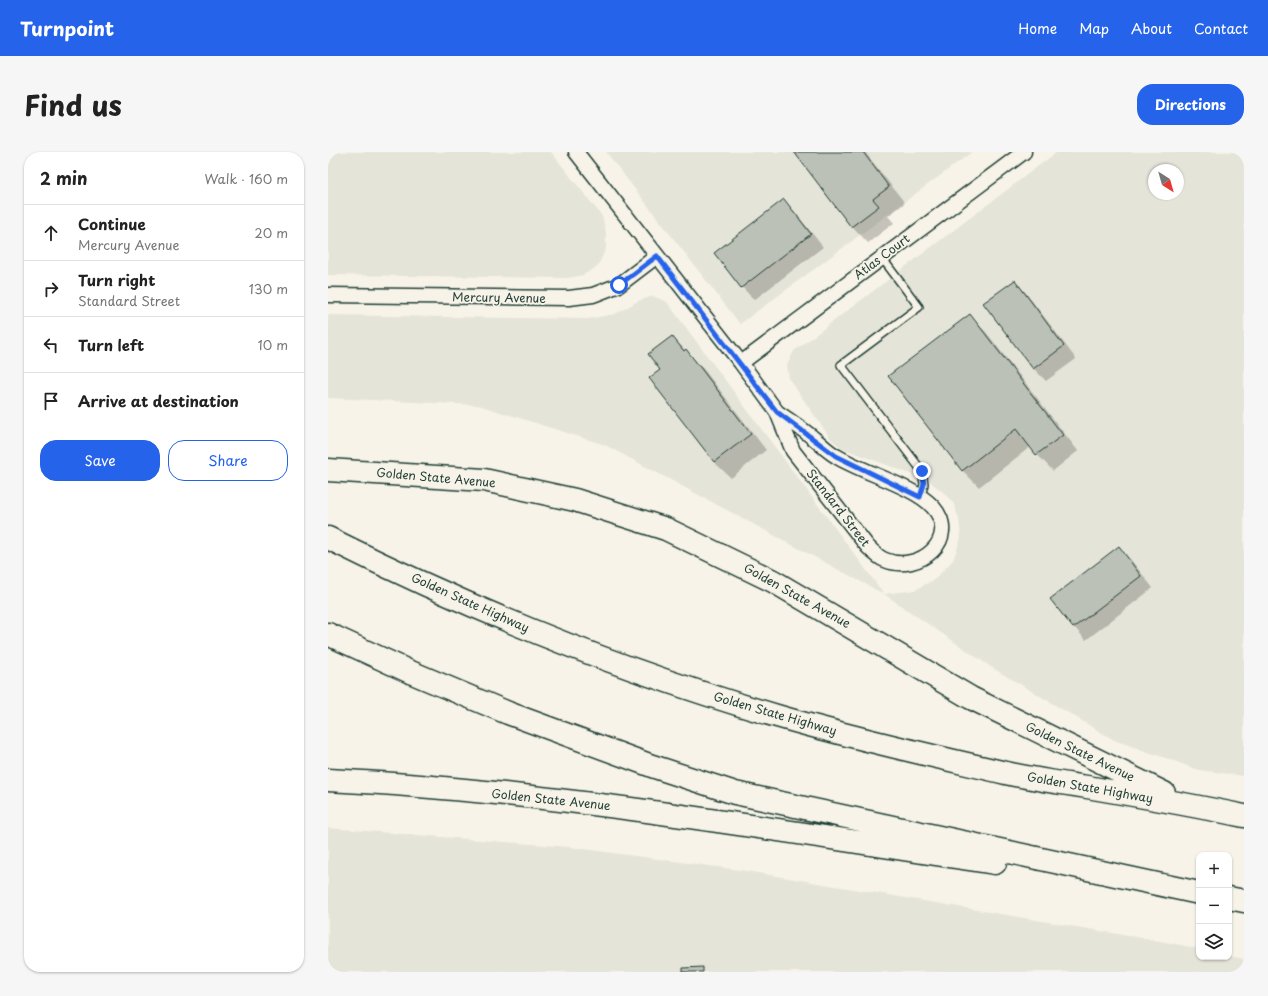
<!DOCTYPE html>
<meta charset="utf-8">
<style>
:root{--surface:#fff;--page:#f6f6f6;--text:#222;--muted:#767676;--line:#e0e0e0;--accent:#2563eb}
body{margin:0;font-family:"Playpen Sans",sans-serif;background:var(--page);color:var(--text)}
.controls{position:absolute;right:12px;bottom:12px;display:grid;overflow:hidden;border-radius:8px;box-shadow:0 1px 3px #0004}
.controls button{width:36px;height:36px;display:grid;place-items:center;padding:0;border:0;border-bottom:1px solid var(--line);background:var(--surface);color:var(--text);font:20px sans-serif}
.compass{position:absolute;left:820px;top:12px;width:36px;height:36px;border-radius:50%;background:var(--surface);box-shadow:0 1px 3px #0004;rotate:143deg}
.stop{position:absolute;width:12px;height:12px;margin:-9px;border:3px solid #2563eb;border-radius:50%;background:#fff}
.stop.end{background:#2563eb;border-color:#fff;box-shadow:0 1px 4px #0008}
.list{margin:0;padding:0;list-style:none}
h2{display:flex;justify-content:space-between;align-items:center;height:52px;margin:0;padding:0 16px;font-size:17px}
h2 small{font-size:13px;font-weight:400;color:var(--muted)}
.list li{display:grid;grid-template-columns:26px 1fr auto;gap:12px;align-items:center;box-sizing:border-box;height:56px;padding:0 16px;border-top:1px solid var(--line)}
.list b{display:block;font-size:15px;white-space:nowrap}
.list p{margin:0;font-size:13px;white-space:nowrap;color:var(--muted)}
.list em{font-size:13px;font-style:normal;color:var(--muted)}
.actions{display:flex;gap:8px;padding:12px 16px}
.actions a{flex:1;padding:9px 0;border:1px solid var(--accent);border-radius:16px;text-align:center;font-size:14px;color:var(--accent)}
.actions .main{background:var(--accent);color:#fff}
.icon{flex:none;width:22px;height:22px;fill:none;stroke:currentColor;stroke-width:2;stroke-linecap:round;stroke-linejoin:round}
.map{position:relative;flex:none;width:916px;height:820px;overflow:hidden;border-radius:16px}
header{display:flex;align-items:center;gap:24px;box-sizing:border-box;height:56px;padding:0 20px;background:var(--accent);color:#fff}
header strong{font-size:19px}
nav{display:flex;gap:22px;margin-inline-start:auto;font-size:14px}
.intro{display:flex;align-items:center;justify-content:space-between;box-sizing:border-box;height:96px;padding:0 24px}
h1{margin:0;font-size:28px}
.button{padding:10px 18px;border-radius:16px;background:var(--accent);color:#fff;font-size:14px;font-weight:700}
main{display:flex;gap:24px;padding:0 24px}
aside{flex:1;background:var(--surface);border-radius:16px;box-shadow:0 1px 3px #0004}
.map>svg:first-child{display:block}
.built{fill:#e5e4d9;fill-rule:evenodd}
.shadow{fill:#0003}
.building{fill:#bbc1b6;stroke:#1f3d34}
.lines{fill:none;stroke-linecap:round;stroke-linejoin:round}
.service-casing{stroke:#1f3d34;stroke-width:10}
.minor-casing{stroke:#1f3d34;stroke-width:17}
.motorway-casing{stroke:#1f3d34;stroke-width:25}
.service{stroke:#f7f3e8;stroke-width:7}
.minor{stroke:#f7f3e8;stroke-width:14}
.motorway{stroke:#f7f3e8;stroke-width:22}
.route{stroke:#2563eb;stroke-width:5}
.labels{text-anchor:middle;stroke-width:3.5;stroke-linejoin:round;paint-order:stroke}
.street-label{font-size:12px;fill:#1f3d34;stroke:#f7f3e8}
</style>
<header>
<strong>Turnpoint</strong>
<nav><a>Home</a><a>Map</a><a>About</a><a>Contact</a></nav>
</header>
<div class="intro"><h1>Find us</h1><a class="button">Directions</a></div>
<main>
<aside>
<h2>2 min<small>Walk · 160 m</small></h2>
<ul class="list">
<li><svg class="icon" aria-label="ahead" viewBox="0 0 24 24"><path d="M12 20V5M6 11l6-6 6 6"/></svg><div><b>Continue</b><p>Mercury Avenue</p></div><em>20 m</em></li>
<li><svg class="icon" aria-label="right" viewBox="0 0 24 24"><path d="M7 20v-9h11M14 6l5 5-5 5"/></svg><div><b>Turn right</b><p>Standard Street</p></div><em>130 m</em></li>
<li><svg class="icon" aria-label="left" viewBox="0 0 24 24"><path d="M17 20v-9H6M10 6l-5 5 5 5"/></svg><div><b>Turn left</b></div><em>10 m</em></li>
<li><svg class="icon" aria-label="arrive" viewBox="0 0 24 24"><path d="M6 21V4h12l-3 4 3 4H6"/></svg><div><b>Arrive at destination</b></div></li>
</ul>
<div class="actions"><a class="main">Save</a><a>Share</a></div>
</aside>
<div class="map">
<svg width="916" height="820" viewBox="0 0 916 820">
<rect width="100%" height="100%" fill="#f7f3e8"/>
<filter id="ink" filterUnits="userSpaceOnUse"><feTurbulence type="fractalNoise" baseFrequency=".025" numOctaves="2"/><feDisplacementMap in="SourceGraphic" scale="8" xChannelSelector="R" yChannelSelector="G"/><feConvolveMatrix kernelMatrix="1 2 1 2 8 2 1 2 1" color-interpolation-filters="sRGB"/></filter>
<g filter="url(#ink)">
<!-- built -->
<path class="built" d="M 0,0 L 223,0 L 274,64 L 278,80 L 278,97 L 269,115 L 255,123 L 240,126 L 0,123 Z
M 278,0 L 644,0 L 412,172 Z
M 729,0 L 916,0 L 916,624 L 871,618 L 786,588 L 663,515 L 556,442 L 277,293 L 150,253 L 0,246 L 0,163 L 260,167 L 287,162 L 310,149 L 325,144 L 339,150 L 556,442 L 587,438 L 607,427 L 625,408 L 633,386 L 631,367 L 626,352 L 616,341 L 601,329 L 514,296 L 503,287 L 461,227 L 459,213 L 466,199 ZM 826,18 L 850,18 L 850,42 L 826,42 Z
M 0,676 L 241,695 L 419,719 L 843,791 L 871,797 L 871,805 L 901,804 L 916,807 L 916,820 L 0,820 Z"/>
<!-- shadow -->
<path class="shadow" d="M 467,0 L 537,0 L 577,51 L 560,64 L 566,71 L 540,91 L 524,74 Z
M 456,48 L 468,61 L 495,95 L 426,148 L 414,135 Z
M 687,129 L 699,142 L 748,207 L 718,229 L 706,217 L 657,152 Z
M 642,164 L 658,180 L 750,299 L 725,319 L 702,295 L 651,335 L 634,318 Z
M 344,185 L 374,215 L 438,298 L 403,326 L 386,310 L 333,218 Z
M 791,396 L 803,408 L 825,436 L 758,488 L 746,475 Z"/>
<!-- building -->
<path class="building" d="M 466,0 L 535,0 L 561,35 L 545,47 L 551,54 L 523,75 Z
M 456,47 L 483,82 L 413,136 L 386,101 Z
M 687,128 L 736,194 L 705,217 L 655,151 Z
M 642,162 L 735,283 L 708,303 L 688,277 L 634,319 L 560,224 Z
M 344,184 L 356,199 L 358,197 L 423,282 L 386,310 L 321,226 L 332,218 L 320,202 Z
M 791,394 L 813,424 L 745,476 L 722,447 Z
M 375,815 L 375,820 L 355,820 L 355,816 Z"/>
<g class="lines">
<defs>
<path id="service" d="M 554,106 L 591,155 L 513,213 L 594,319 L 596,332 L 593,345"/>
<path id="minor" d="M 248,0 L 413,211 L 449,260
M 0,143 L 241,146 L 265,143 L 291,133 L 329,104
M 413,211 L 696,0
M 449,260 C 461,268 473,276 484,285 C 492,291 499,299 508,304 C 533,320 586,334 605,355 C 633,387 591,422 557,408 C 551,406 545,400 540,395 L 465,299 Z"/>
<path id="motorway" d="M 0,318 L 156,328 L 247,348 L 338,377 L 445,429 L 643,546 L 836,641
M 0,386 C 144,458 294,519 449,564 C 524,586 601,603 678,621 C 705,627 732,631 759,635 C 812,644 864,653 916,664
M 0,482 L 80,519 L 180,561 L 324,614 L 407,641 L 871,741
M 0,628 C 224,639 446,678 667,711
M 901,746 L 916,749"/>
</defs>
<!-- service casing -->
<use href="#service" class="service-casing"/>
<!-- minor casing -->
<use href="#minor" class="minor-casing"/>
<!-- motorway casing -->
<use href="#motorway" class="motorway-casing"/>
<!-- service -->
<use href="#service" class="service"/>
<!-- minor -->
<use href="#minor" class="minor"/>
<!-- motorway -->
<use href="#motorway" class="motorway"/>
</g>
</g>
<g class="lines" filter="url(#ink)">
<!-- route -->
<path class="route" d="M 291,133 L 329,104 L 449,260 L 508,304 L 592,345 L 596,332 L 594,319"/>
</g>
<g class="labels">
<!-- street labels -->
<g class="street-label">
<text transform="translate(554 105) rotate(-37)" y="4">Atlas Court</text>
<text transform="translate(171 146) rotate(1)" y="4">Mercury Avenue</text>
<text transform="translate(108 326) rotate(5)" y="4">Golden State Avenue</text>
<text transform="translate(510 356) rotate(52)" y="4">Standard Street</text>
<text transform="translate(469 444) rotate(29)" y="4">Golden State Avenue</text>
<text transform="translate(142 451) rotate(24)" y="4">Golden State Highway</text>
<text transform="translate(447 562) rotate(16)" y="4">Golden State Highway</text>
<text transform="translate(752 600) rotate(26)" y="4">Golden State Avenue</text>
<text transform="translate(762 636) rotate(10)" y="4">Golden State Highway</text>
<text transform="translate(223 648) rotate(6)" y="4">Golden State Avenue</text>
</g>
</g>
</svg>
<div class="controls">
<button>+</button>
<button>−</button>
<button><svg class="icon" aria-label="layers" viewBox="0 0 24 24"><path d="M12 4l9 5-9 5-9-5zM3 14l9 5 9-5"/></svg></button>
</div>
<svg class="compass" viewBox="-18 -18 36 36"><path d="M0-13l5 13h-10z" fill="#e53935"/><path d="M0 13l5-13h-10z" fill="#767676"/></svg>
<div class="stop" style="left:291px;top:133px"></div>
<div class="stop end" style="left:594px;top:319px"></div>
</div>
</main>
